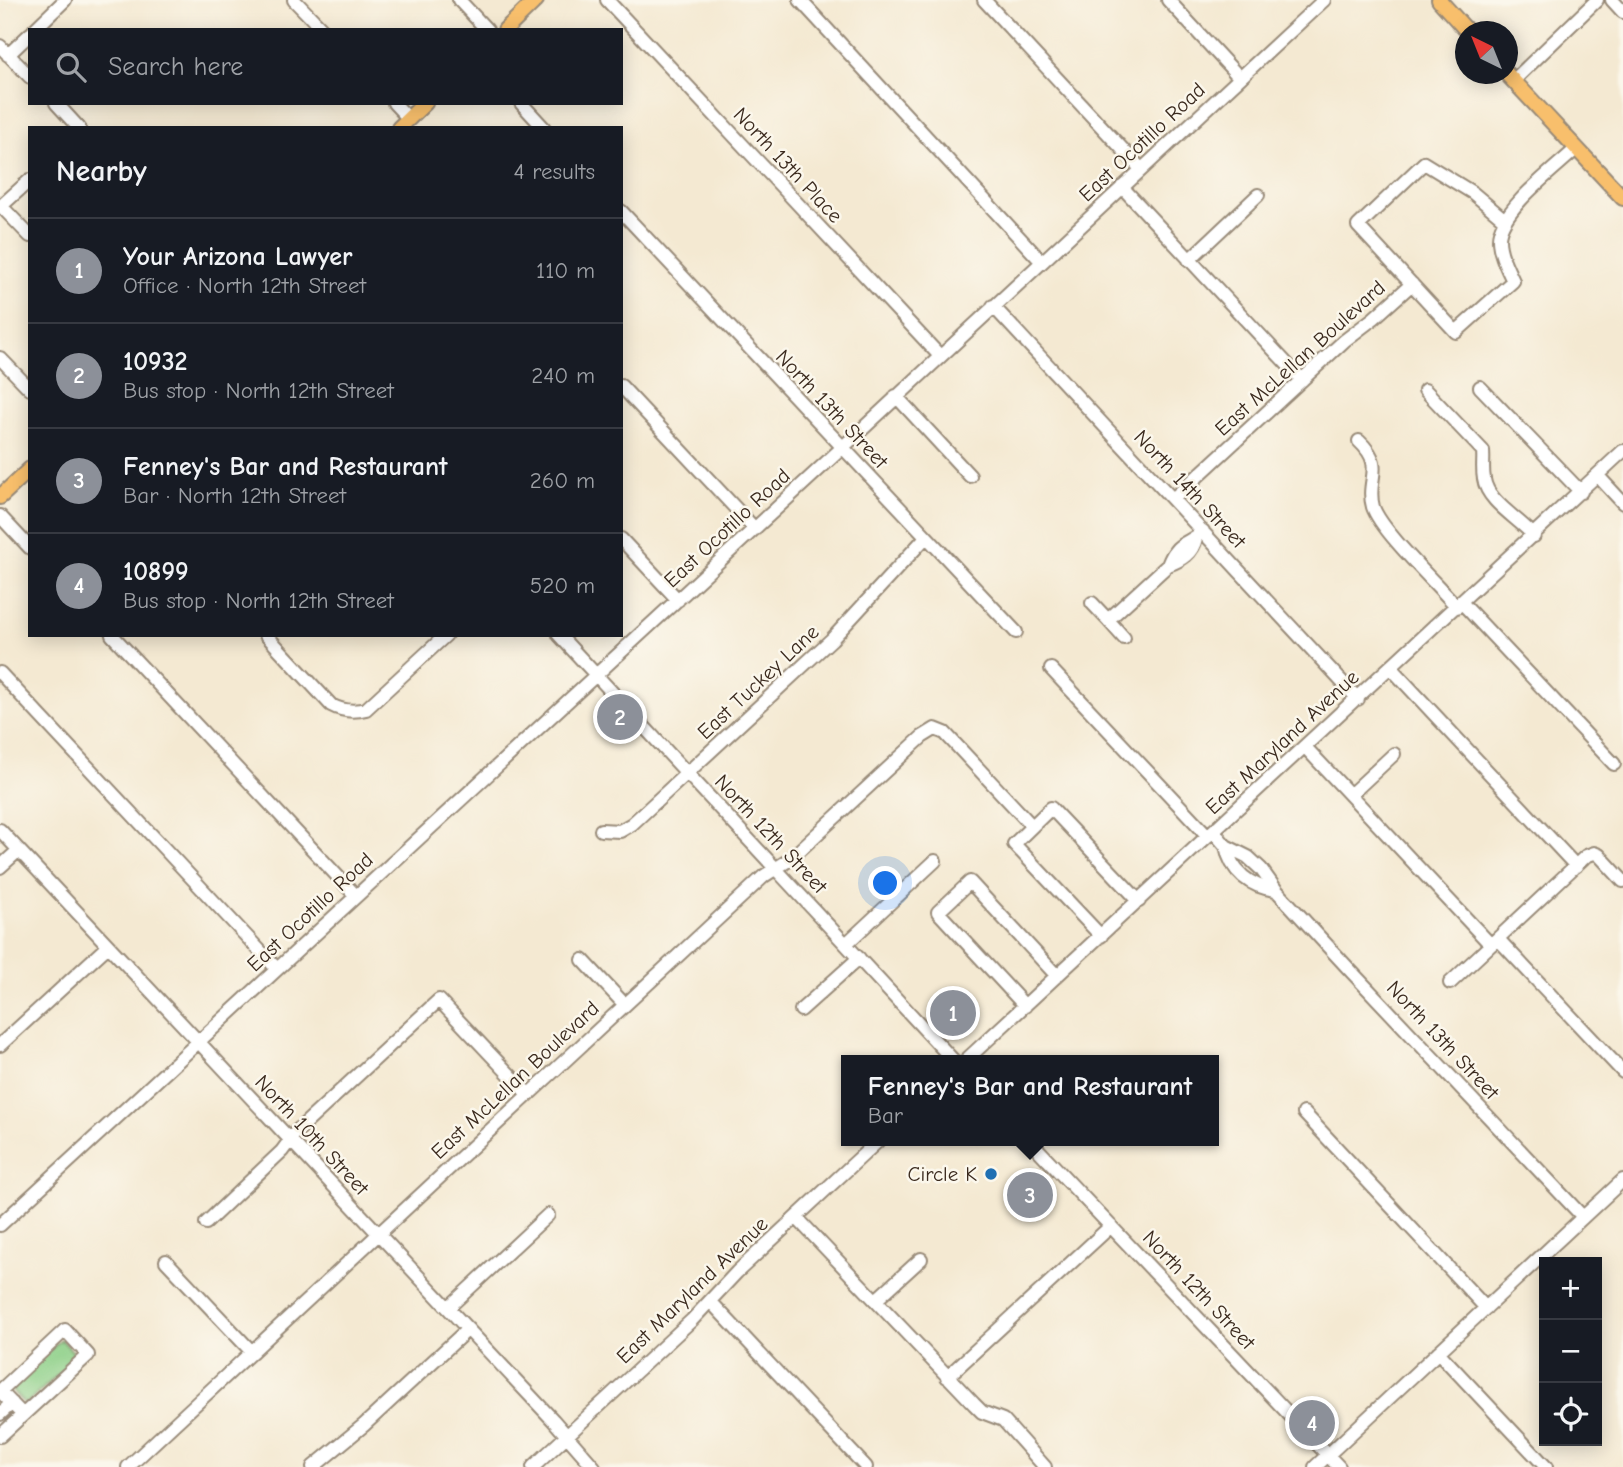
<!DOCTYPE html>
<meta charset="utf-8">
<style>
:root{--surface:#171b24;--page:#20242c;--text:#f1f3f6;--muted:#9ea1a6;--line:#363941;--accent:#8c9099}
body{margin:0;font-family:"Comic Neue",sans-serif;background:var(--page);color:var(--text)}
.controls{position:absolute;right:21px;bottom:21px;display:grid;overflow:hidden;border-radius:0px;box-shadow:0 4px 18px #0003}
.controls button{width:63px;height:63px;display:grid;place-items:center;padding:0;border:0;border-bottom:2px solid var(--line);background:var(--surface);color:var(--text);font:35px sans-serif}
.compass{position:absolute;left:1455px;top:21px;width:63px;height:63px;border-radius:50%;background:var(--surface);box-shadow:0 4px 18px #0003;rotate:317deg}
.you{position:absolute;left:886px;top:884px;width:24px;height:24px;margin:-18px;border:5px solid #fff;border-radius:50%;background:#1a73e8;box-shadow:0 0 0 10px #1a73e833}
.badge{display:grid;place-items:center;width:46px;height:46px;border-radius:50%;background:var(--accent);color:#fff;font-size:23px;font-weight:700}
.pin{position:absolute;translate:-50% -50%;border:4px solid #fff;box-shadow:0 2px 7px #0006}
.popup{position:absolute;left:841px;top:1055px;width:378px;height:91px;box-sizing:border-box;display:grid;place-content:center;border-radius:0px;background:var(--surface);filter:drop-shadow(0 2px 5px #0005);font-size:23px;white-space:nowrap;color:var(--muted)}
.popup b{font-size:26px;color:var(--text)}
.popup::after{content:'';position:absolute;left:50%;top:100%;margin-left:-14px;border:14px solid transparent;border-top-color:var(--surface)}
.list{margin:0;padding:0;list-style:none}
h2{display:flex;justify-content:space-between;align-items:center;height:91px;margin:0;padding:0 28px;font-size:30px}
h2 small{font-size:23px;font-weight:400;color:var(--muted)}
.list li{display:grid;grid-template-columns:46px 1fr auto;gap:21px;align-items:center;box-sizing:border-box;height:105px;padding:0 28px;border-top:2px solid var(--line)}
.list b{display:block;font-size:26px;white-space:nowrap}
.list p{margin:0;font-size:23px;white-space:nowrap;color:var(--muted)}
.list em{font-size:23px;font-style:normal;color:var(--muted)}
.icon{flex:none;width:38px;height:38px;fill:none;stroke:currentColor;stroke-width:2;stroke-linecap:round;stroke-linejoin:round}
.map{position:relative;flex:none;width:1623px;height:1467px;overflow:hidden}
.search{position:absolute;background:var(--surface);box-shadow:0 4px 18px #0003;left:28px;top:28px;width:595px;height:77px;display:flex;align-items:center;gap:18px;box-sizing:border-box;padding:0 24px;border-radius:0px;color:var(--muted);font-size:26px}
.panel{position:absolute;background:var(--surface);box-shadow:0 4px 18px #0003;left:28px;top:126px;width:595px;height:511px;border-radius:0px}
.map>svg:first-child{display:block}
.green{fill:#8ed089;stroke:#647d54;stroke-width:2}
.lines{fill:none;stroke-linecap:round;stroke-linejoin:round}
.minor-casing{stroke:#988a78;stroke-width:16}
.major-casing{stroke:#988a78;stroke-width:18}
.minor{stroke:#fff;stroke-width:12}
.major{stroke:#f8bf6c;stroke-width:14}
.poi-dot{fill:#1f6fb2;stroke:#fbf7ec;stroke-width:2.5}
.labels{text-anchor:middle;stroke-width:5;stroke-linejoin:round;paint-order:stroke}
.street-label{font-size:21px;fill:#3b2a1e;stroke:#fbf7ec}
.poi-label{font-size:21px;fill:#3b2a1e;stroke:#fbf7ec;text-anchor:end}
</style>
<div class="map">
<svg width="1623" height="1467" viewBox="0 0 1623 1467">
<rect width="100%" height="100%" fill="#fbf7ec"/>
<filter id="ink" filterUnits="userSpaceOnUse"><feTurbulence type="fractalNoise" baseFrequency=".0143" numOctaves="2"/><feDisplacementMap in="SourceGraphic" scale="14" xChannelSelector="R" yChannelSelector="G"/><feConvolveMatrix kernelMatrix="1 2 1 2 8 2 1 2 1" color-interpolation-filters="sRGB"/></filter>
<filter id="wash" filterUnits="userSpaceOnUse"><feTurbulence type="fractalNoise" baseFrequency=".00686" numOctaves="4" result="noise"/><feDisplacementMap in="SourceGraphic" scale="28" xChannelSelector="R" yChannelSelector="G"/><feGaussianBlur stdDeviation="1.57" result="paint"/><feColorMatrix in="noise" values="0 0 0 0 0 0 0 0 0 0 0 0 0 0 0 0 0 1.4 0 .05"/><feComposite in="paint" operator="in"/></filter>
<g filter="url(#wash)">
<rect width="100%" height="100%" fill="#f4e9d2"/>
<!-- green -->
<path class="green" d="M 61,1339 L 78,1357 L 25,1405 L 9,1387 Z"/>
</g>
<g filter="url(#ink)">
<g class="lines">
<defs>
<path id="minor" d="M 294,0 L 323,30
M 459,0 L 487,30
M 607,0 L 940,356
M 800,0 L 1041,261
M 984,0 L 1141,169
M 1168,0 L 1240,78
M 1612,0 L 1623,12
M 34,30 L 65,0
M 0,46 L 30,77
M 8,55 L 30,34
M 1514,80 L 1597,0
M 56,103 L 79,128
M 394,103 L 409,119
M 521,103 L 544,128
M 1122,187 L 1302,380
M 1,206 L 30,236
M 0,207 L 30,180
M 621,211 L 1016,632
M 1505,220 L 1473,193 L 1424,163 L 1358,226 L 1456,332 L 1513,281 C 1507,268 1499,253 1499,239 C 1499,210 1556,168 1577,148
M 1189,260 L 1258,195
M 993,306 L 1358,699
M 0,358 L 30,389
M 621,386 L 755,529
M 1480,387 L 1581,492
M 1425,390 L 1483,451 C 1484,460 1482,469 1484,479 C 1487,502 1520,519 1534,536
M 896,396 L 970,476
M 1359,441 C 1387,467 1365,479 1373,507 C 1381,531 1438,585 1457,607
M 1598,476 L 1623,503
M 1173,499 L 1344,341 L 1374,318 L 1412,284
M 0,516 L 30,548
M 1196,538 C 1193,553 1182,560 1168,565 C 1178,539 1187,546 1203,531
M 621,539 L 678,600
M 1092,603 L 1108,620 L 1168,565
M 1462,603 L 1614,764
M 1108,620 L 1124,638
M 112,635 L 356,896
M 266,635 L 331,705 C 342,711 354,712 366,709 L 446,635
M 559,635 L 953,1060
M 1391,668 L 1576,866
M 1051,669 L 1208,836
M 0,673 L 277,969
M 1306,748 L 1491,945
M 1350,795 L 1394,754
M 0,830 L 553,1420 L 594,1467
M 601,830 L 620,831 L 632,824 L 832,639 L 926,537
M 1213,831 L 1226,846 L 1248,857 L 1261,869 L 1276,890 L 1348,968 L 1583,1217
M 1226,846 C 1231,872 1250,887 1276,890
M 0,867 L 19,850
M 1101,936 L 1014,844 L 1051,808 L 1139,901
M 1498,939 L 1623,1072
M 846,944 L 935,861
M 583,960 L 625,1005
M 1450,983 L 1586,856 L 1594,853 L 1599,855 L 1623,881
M 1025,1006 L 938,912 L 970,882 L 1057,976
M 801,1010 L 859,958
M 0,1045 L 108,946
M 966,1060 L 1623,451
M 1304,1113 L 1486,1308
M 1030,1141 L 1339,1467
M 796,1217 L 974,1404 L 982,1412 L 1003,1420 L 1045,1467
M 206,1223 L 282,1151 L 296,1132 L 439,1000 L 528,1094
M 0,1225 L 842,448 L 1324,0
M 166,1261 L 252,1352
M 876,1300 L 921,1259
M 710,1301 L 866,1467
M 448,1308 L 548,1215
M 1438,1352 L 1546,1467
M 947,1377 L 1111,1226
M 0,1414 L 12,1403
M 0,1436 L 88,1355 L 65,1330 L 0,1391 L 23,1415
M 128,1467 C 339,1270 552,1073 764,876 L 789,860 L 922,737 L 935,729 L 945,733 L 1032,826
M 313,1467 L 364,1425 L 468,1329
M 533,1467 L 692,1320 L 737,1272 L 878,1141
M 1315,1467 L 1623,1180"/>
<path id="major" d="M 1439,0 L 1468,32
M 505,30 L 536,0
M 1507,74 L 1623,198
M 399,128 L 425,103
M 0,497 L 30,469"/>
</defs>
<!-- minor casing -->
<use href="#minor" class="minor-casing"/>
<!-- major casing -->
<use href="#major" class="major-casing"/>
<!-- minor -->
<use href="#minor" class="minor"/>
<!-- major -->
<use href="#major" class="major"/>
</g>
</g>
<!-- markers -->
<circle class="poi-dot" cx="991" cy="1174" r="7"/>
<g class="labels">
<!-- street labels -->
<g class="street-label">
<text transform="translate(1142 142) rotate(-43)" y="7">East Ocotillo Road</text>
<text transform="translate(788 165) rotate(47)" y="7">North 13th Place</text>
<text transform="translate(1300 358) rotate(-42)" y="7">East McLellan Boulevard</text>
<text transform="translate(832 409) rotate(47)" y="7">North 13th Street</text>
<text transform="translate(1190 489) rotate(47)" y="7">North 14th Street</text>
<text transform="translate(727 528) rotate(-43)" y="7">East Ocotillo Road</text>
<text transform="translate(758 682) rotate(-43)" y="7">East Tuckey Lane</text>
<text transform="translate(1282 742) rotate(-43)" y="7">East Maryland Avenue</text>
<text transform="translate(771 834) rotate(47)" y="7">North 12th Street</text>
<text transform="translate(310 912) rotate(-43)" y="7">East Ocotillo Road</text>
<text transform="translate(1443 1040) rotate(47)" y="7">North 13th Street</text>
<text transform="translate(515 1080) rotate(-43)" y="7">East McLellan Boulevard</text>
<text transform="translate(312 1135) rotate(47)" y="7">North 10th Street</text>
<text transform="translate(692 1290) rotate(-44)" y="7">East Maryland Avenue</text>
<text transform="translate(1199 1290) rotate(47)" y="7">North 12th Street</text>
</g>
<!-- poi labels -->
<g class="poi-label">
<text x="977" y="1181">Circle K</text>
</g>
</g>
</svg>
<div class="controls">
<button>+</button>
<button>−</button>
<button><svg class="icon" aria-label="locate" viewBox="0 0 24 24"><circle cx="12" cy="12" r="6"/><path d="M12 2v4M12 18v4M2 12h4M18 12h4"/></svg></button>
</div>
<svg class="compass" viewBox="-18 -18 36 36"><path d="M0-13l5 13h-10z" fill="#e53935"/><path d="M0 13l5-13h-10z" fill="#9ea1a6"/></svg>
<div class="you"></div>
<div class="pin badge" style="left:953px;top:1013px">1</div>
<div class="pin badge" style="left:620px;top:717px">2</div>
<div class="pin badge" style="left:1030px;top:1195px">3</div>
<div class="popup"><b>Fenney's Bar and Restaurant</b>Bar</div>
<div class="pin badge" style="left:1312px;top:1423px">4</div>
<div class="search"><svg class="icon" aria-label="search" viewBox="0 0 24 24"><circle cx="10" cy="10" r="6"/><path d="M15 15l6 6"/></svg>Search here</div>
<section class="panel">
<h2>Nearby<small>4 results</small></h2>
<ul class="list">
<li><span class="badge">1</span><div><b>Your Arizona Lawyer</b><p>Office · North 12th Street</p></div><em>110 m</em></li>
<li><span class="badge">2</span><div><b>10932</b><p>Bus stop · North 12th Street</p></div><em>240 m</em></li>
<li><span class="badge">3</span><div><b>Fenney's Bar and Restaurant</b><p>Bar · North 12th Street</p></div><em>260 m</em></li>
<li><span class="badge">4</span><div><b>10899</b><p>Bus stop · North 12th Street</p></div><em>520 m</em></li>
</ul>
</section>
</div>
